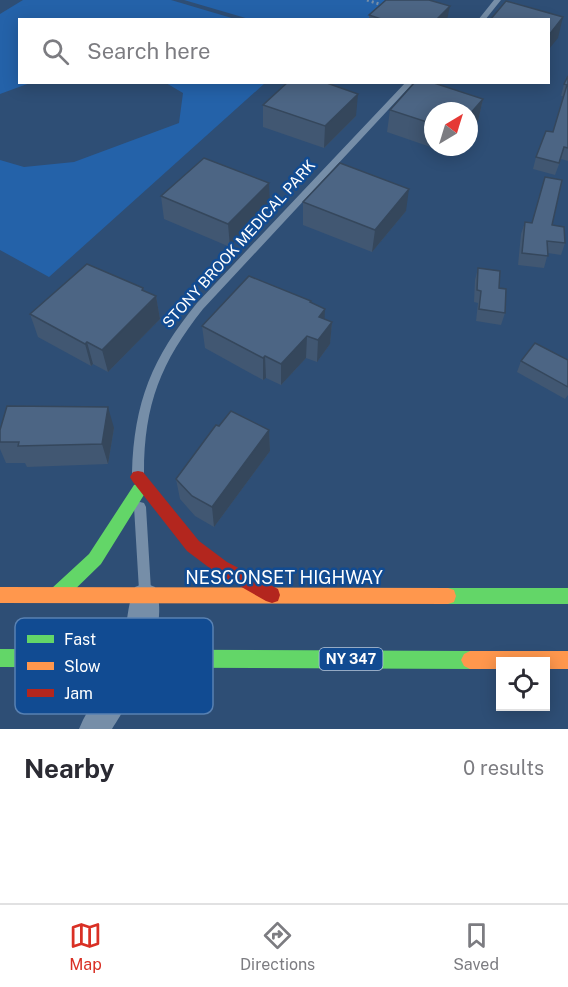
<!DOCTYPE html>
<style>
:root{--surface:#fff;--page:#f2f2f3;--text:#2b2b33;--muted:#7c7c81;--line:#e1e1e2;--accent:#d93025}
body{margin:0;font-family:"Public Sans",sans-serif;background:var(--page);color:var(--text)}
.controls{position:absolute;right:18px;bottom:18px;display:grid;overflow:hidden;border-radius:0px;box-shadow:0 3px 15px #0003}
.controls button{width:54px;height:54px;display:grid;place-items:center;padding:0;border:0;border-bottom:2px solid var(--line);background:var(--surface);color:var(--text);font:30px sans-serif}
.compass{position:absolute;left:424px;top:102px;width:54px;height:54px;border-radius:50%;background:var(--surface);box-shadow:0 3px 15px #0003;rotate:38deg}
.list{margin:0;padding:0;list-style:none}
h2{display:flex;justify-content:space-between;align-items:center;height:78px;margin:0;padding:0 24px;font-size:26px}
h2 small{font-size:20px;font-weight:400;color:var(--muted)}
.icon{flex:none;width:33px;height:33px;fill:none;stroke:currentColor;stroke-width:2;stroke-linecap:round;stroke-linejoin:round}
.map{position:relative;flex:none;width:568px;height:729px;overflow:hidden}
.search{position:absolute;background:var(--surface);box-shadow:0 3px 15px #0003;left:18px;right:18px;top:18px;height:66px;display:flex;align-items:center;gap:15px;box-sizing:border-box;padding:0 21px;border-radius:0px;color:var(--muted);font-size:22px}
.sheet{height:174px;background:var(--surface)}
nav{display:flex;justify-content:space-around;align-items:center;box-sizing:border-box;height:84px;border-top:2px solid var(--line);background:var(--surface);font-size:16px;color:var(--muted)}
nav a{display:grid;justify-items:center;gap:3px}
nav .on{color:var(--accent)}
.map>svg:first-child{display:block}
.green{fill:#2462a9}
.lines{fill:none;stroke-linecap:round;stroke-linejoin:round}
.path{stroke:#768ea8;stroke-width:3;stroke-dasharray:2 3;stroke-linecap:butt}
.lane{fill:#768ea8;fill-rule:evenodd}
.street{fill:#768ea8;fill-rule:evenodd}
.fast{fill:#63d668;fill-rule:evenodd}
.slow{fill:#ff974d;fill-rule:evenodd}
.jam{fill:#b3261e;fill-rule:evenodd}
.wall{fill:#415772}
.shaded-wall{fill:#35475c}
.building{fill:#4c6584;stroke:#35475c;stroke-width:1.5}
.labels{text-anchor:middle;stroke-width:5;stroke-linejoin:round;paint-order:stroke}
.shield{fill:#114b92;stroke:#b8c9de;stroke-width:1.5}
.shield-label{font-size:14px;font-weight:bold;fill:#fff}
.street-label{font-size:15px;fill:#fff;stroke:#114b92}
.near-street-label{font-size:18px;fill:#fff;stroke:#114b92}
.key{fill:#114b92;stroke:#5881b3;stroke-width:1.5}
.key-label{font-size:16px;fill:#fff}
</style>
<div class="map">
<svg width="568" height="729" viewBox="0 0 568 729">
<rect width="100%" height="100%" fill="#2e4e75"/>
<!-- green -->
<path class="green" d="M 23,0 L 171,0 L 235,19 L 20,20 L 20,82 L 30,83 L 0,94 L 0,14 Z
M 184,0 L 394,0 L 371,20 L 249,19 Z
M 166,83 L 265,83 L 49,277 L 0,250 L 0,160 L 24,167 L 74,162 L 179,123 L 183,93 Z"/>
<g class="lines">
<!-- path -->
<path class="path" d="M 367,0 L 385,6"/>
<!-- lane -->
<path class="lane" d="M 494,0 L 501,0 L 485,20 L 478,20 Z
M 406,82 L 414,82 L 203,309 C 161,362 144,404 144,473 L 142,477 L 138,478 L 134,477 L 132,473 C 134,402 152,358 197,303 Z
M 140,502 L 144,503 L 146,507 L 151,590 L 150,594 L 145,596 L 140,594 L 139,590 L 134,507 L 136,503 Z"/>
<!-- street -->
<path class="street" d="M 145,583 L 155,587 C 172,626 134,696 112,729 L 79,729 C 89,704 108,684 118,660 C 128,636 125,609 135,587 Z"/>
<!-- fast -->
<path class="fast" d="M 139,483 L 144,485 L 147,490 L 101,564 L 63,601 L 57,603 L 51,601 L 49,595 L 51,589 L 89,554 L 134,485 Z
M 448,588 L 568,588 L 568,604 L 448,604 L 442,602 L 440,596 L 442,590 Z
M 0,649 L 470,651 L 476,654 L 479,660 L 476,666 L 470,669 L 0,667 Z"/>
<!-- slow -->
<path class="slow" d="M 0,587 L 448,588 L 454,590 L 456,596 L 454,602 L 448,604 L 0,603 Z
M 470,651 L 568,651 L 568,669 L 546,669 L 546,662 L 500,662 L 500,669 L 470,669 L 464,666 L 461,660 L 464,654 Z"/>
<!-- jam -->
<path class="jam" d="M 138,471 L 143,472 L 199,541 L 227,562 L 278,589 L 280,595 L 278,601 L 272,603 L 266,601 L 215,572 L 187,551 L 133,482 L 130,477 L 133,472 Z"/>
</g>
<!-- wall -->
<path class="wall" d="M 369,15 L 447,20 L 369,20 Z
M 568,76 L 568,161 L 561,159 L 555,175 L 533,169 L 536,157 L 553,132 L 564,96 L 561,96 L 564,84 Z
M 483,99 L 478,121 L 469,132 L 469,111 L 433,111 L 433,147 L 457,147 L 451,154 L 387,132 L 390,110 Z
M 263,105 L 356,116 L 324,148 L 263,127 Z
M 161,196 L 270,205 L 230,247 L 164,219 Z
M 303,202 L 406,211 L 372,252 L 303,225 Z
M 525,222 L 552,225 L 565,243 L 561,255 L 548,253 L 544,268 L 518,265 L 521,234 Z
M 478,268 L 499,288 L 505,313 L 501,325 L 476,321 L 478,303 L 474,302 L 475,280 Z
M 143,288 L 144,291 L 156,296 L 160,319 L 108,372 L 93,364 L 91,366 L 38,337 L 30,314 Z
M 325,320 L 332,322 L 330,344 L 317,362 L 306,358 L 281,385 L 266,378 L 263,380 L 205,348 L 202,326 Z
M 568,360 L 568,395 L 565,399 L 517,372 L 521,361 Z
M 114,428 L 108,464 L 27,467 L 25,463 L 6,463 L 0,449 L 0,430 Z
M 269,430 L 270,451 L 214,527 L 195,516 L 180,499 L 176,479 Z"/>
<!-- shaded-wall -->
<path class="shaded-wall" d="M 450,6 L 447,20 L 436,20 Z
M 563,17 L 558,38 L 549,49 L 549,35 Z
M 358,94 L 356,116 L 324,148 L 325,126 Z
M 483,99 L 478,121 L 469,132 L 469,115 Z
M 453,147 L 457,147 L 451,154 Z
M 269,183 L 270,205 L 230,247 L 228,224 Z
M 409,189 L 406,211 L 372,252 L 375,230 Z
M 143,288 L 147,306 L 156,296 L 160,319 L 108,372 L 102,350 Z
M 325,309 L 324,331 L 319,317 Z
M 332,322 L 330,344 L 317,362 L 318,340 Z
M 307,336 L 306,358 L 281,385 L 281,364 Z
M 87,342 L 93,364 L 91,366 L 85,344 Z
M 265,356 L 266,378 L 263,380 L 263,358 Z
M 108,407 L 114,428 L 108,464 L 102,444 Z
M 269,430 L 270,451 L 214,527 L 212,507 Z"/>
<!-- building -->
<path class="building" d="M 386,0 L 429,0 L 450,6 L 436,20 L 384,20 L 369,15 Z
M 506,1 L 563,17 L 549,35 L 549,20 L 490,20 Z
M 568,76 L 568,148 L 564,147 L 559,163 L 536,157 L 546,131 L 553,132 L 567,85 L 564,84 Z
M 288,82 L 324,82 L 358,94 L 325,126 L 263,105 Z
M 415,82 L 431,82 L 483,99 L 469,115 L 469,111 L 433,111 L 433,124 L 390,110 Z
M 204,158 L 269,183 L 228,224 L 161,196 Z
M 340,163 L 409,189 L 375,230 L 303,202 Z
M 545,177 L 562,180 L 552,225 L 564,227 L 565,243 L 547,241 L 548,256 L 522,253 L 525,222 L 532,223 Z
M 87,264 L 143,288 L 142,290 L 156,296 L 102,350 L 87,342 L 85,344 L 30,314 Z
M 478,268 L 500,271 L 499,288 L 506,289 L 505,313 L 479,309 L 481,291 L 477,290 Z
M 249,276 L 311,301 L 310,302 L 325,309 L 319,317 L 332,322 L 318,340 L 307,336 L 281,364 L 265,356 L 263,358 L 202,326 Z
M 535,343 L 568,360 L 568,387 L 521,361 Z
M 7,406 L 108,407 L 102,444 L 18,446 L 19,442 L 0,442 L 0,430 Z
M 231,411 L 269,430 L 212,507 L 192,496 L 176,479 L 216,425 L 219,426 Z"/>
<g class="labels">
<!-- shield labels -->
<rect class="shield" x="319.5" y="648" width="63" height="22" rx="4.5"/>
<g class="shield-label">
<text x="351" y="664">NY 347</text>
</g>
<!-- street labels -->
<g class="street-label">
<text transform="translate(239 244) rotate(-48)" y="5">STONY BROOK MEDICAL PARK</text>
</g>
<!-- near-street labels -->
<g class="near-street-label">
<text x="284" y="584">NESCONSET HIGHWAY</text>
</g>
</g>
<!-- legend -->
<rect x="15" y="618" width="198" height="96" rx="9" class="key"/>
<rect x="27" y="635" width="27" height="8" fill="#63d668"/>
<rect x="27" y="662" width="27" height="8" fill="#ff974d"/>
<rect x="27" y="689" width="27" height="8" fill="#b3261e"/>
<g class="key-label">
<text x="64" y="645">Fast</text>
<text x="64" y="672">Slow</text>
<text x="64" y="699">Jam</text>
</g>
</svg>
<div class="controls">
<button><svg class="icon" aria-label="locate" viewBox="0 0 24 24"><circle cx="12" cy="12" r="6"/><path d="M12 2v4M12 18v4M2 12h4M18 12h4"/></svg></button>
</div>
<svg class="compass" viewBox="-18 -18 36 36"><path d="M0-13l5 13h-10z" fill="#e53935"/><path d="M0 13l5-13h-10z" fill="#7c7c81"/></svg>
<div class="search"><svg class="icon" aria-label="search" viewBox="0 0 24 24"><circle cx="10" cy="10" r="6"/><path d="M15 15l6 6"/></svg>Search here</div>
</div>
<section class="sheet">
<h2>Nearby<small>0 results</small></h2>
<ul class="list">
</ul>
</section>
<nav>
<a class="on"><svg class="icon" aria-label="map" viewBox="0 0 24 24"><path d="M3 6l6-2 6 2 6-2v14l-6 2-6-2-6 2zM9 4v14M15 6v14"/></svg>Map</a>
<a><svg class="icon" aria-label="directions" viewBox="0 0 24 24"><path d="M12 3l9 9-9 9-9-9zM9 14v-3h6M13 9l2 2-2 2"/></svg>Directions</a>
<a><svg class="icon" aria-label="saved" viewBox="0 0 24 24"><path d="M7 4h10v16l-5-4-5 4z"/></svg>Saved</a>
</nav>
